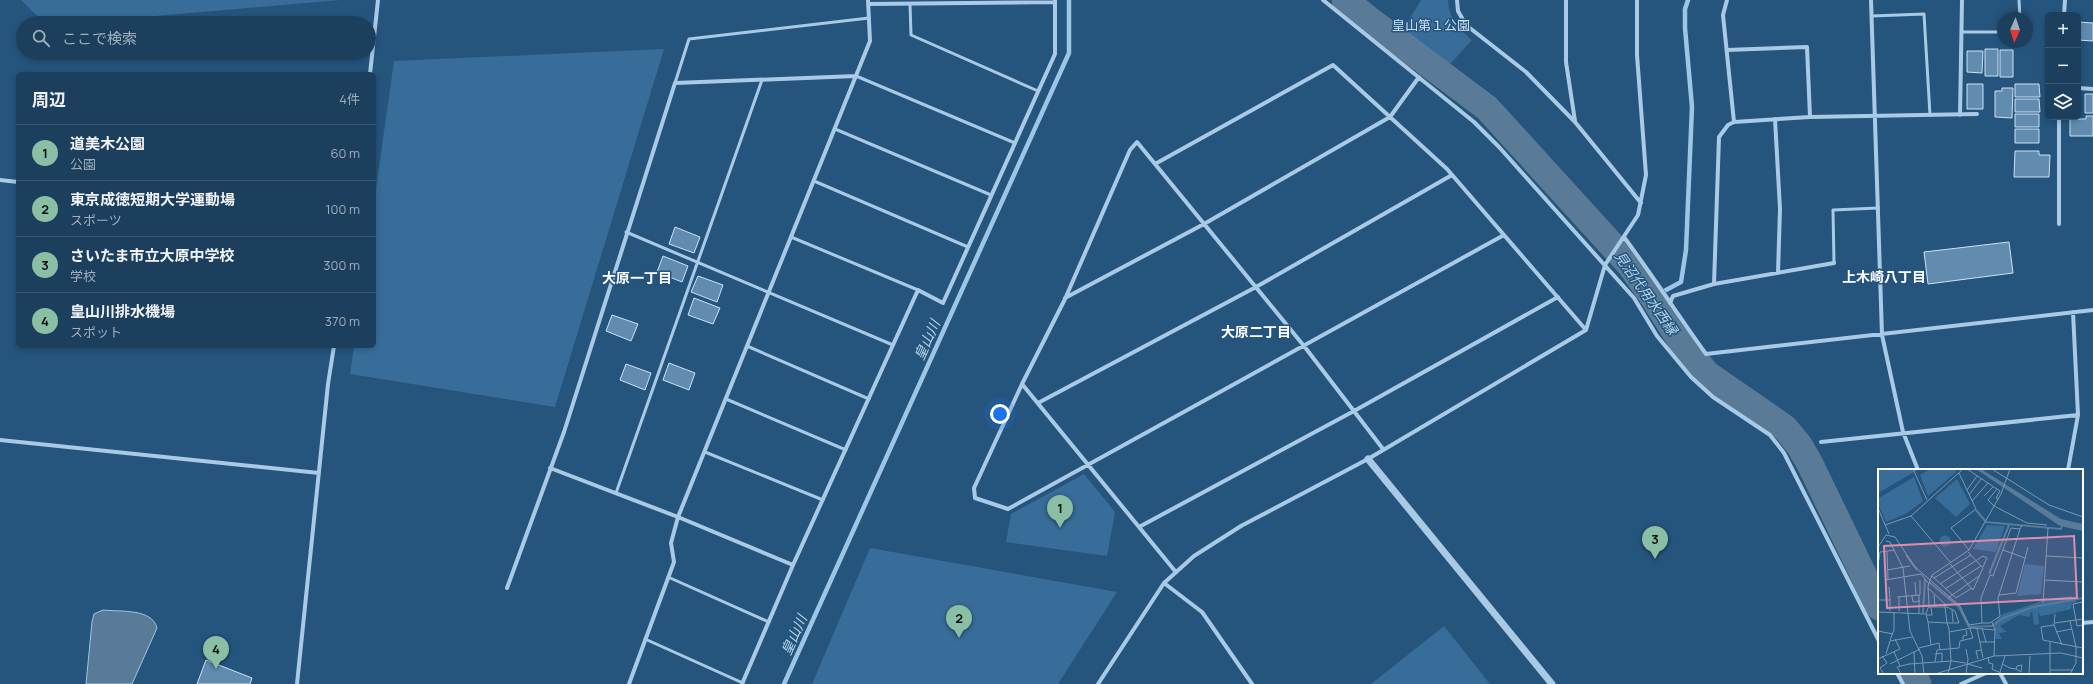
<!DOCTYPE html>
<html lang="ja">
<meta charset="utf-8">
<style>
:root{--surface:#1c3f5e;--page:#294a67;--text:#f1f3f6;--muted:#a0afbc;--line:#3a5873;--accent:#8abfa5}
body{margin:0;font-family:Manrope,"Noto Sans JP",sans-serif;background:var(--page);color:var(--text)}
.controls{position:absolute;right:12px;top:12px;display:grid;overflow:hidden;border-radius:6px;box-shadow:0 2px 6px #0003}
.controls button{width:36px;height:36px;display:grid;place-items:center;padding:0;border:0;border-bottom:1px solid var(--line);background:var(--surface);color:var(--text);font:20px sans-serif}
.compass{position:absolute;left:1997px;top:12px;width:36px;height:36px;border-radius:50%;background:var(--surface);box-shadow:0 2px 6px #0003;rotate:183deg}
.you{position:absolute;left:1000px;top:414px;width:14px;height:14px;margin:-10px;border:3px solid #fff;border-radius:50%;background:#1a73e8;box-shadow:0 0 0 6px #1a73e833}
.badge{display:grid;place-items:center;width:26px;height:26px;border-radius:50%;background:var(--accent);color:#111;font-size:13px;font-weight:700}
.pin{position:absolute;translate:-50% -33px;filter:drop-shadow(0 1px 2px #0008)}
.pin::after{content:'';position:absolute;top:21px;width:14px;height:12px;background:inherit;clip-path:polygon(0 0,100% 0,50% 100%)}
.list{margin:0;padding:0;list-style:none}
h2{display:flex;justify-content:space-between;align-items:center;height:52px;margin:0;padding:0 16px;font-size:17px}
h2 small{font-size:13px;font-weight:400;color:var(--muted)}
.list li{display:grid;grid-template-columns:26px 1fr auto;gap:12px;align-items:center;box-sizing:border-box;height:56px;padding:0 16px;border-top:1px solid var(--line)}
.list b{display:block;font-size:15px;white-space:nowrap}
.list p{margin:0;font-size:13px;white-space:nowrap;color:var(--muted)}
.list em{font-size:13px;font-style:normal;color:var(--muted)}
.icon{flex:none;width:22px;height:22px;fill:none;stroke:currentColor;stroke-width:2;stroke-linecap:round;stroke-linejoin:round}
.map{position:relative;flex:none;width:2093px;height:684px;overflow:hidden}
.search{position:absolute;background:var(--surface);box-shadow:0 2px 6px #0003;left:16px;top:16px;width:360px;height:44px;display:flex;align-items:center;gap:10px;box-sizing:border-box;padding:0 14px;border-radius:22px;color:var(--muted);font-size:15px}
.panel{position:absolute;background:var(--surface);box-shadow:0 2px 6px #0003;left:16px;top:72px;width:360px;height:276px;border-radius:6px}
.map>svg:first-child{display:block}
.green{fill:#386d9a}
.water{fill:#597b98;stroke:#9dc6e6}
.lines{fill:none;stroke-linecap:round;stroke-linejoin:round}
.stream{stroke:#9dc6e6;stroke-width:4.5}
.river{stroke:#597b98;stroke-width:27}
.building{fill:#618caf;stroke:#cce2f4}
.service{stroke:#a9cae5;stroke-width:3}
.minor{stroke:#a9cae5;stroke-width:4}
.tertiary{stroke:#a9cae5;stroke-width:7}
.labels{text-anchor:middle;stroke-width:3;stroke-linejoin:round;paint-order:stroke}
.park-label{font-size:13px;fill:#cce2f4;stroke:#25547d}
.neighbourhood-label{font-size:14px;font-weight:bold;fill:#fff;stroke:#25547d}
.water-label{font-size:14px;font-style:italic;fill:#b4d4ed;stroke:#25547d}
.inset-river{fill:none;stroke:#597b98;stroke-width:2}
.inset-road{fill:none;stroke:#7c98b1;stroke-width:1}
.view{fill:#e08cad;fill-opacity:0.15;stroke:#e08cad;stroke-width:2}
.inset-edge{fill:none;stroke:#fff;stroke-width:2}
</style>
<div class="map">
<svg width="2093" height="684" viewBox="0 0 2093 684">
<rect width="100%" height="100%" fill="#25547d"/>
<!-- green -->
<path class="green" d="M 21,0 L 341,0 L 75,23 C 42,23 44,23 21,0 Z
M 1421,0 L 1448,0 C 1449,19 1458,28 1472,40 L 1450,64 L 1402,31 Z
M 664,49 L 555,407 L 350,374 L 354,346 L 374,346 L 374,203 L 394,61 Z
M 1084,474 L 1115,512 L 1107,556 L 1006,542 L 1011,514 Z
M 870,548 L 1117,592 L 1058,684 L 812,684 Z
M 1444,626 L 1490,684 L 1371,684 Z"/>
<!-- water -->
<path class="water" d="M 103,610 C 120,612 152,608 157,628 L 132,684 L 86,684 L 92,622 L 94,614 Z"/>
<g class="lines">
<!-- stream -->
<path class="stream" d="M 1653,297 L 1681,282 L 1686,250 L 1692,107 L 1685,28 L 1685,9 L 1688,0
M 784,684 L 1069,53 L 1069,0"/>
<!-- river -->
<path class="river" d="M 1345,0 L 1367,18 L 1487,108 L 1630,265 L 1655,300 L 1684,346 L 1707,374 L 1785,428 L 1799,445 L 1810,464 L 1879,607
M 1912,673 L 1918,684"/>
</g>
<!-- building -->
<path class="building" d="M 2078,22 L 2093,23 L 2093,41 L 2078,40 Z
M 1985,49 L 1998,49 L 1998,76 L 1985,76 Z
M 2000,50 L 2013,50 L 2013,77 L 2000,77 Z
M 1967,51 L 1983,51 L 1982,73 L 1967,72 Z
M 1967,84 L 1983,84 L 1983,109 L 1967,109 Z
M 2015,84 L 2039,84 L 2040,97 L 2015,97 Z
M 2002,88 L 2013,88 L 2012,118 L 1995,117 L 1995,91 L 2002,91 Z
M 2085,94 L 2093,94 L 2093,113 L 2085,113 Z
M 2015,99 L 2039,99 L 2040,112 L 2015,112 Z
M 2015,114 L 2039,114 L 2039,127 L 2015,127 Z
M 2086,116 L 2093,116 L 2093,136 L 2070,136 L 2070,119 L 2086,119 Z
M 2015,129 L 2039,129 L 2039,143 L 2015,143 Z
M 2015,151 L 2039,151 L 2039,155 L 2050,155 L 2049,177 L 2014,177 Z
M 675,227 L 700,237 L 694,253 L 669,244 Z
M 2009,242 L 2013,273 L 1928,284 L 1924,252 Z
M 663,256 L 688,266 L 682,282 L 657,272 Z
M 698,276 L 723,285 L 717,302 L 691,292 Z
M 694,298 L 720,308 L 713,324 L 688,315 Z
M 612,315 L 638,324 L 631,341 L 606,331 Z
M 669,363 L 695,373 L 689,390 L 663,380 Z
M 626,364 L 651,373 L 645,390 L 620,380 Z
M 206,660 L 252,678 L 250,684 L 197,684 Z"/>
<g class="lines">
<!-- service -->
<path class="service" d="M 2019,0 L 2020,18
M 910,4 L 911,35 L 1038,91
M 1872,16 L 1924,14 L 1930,115
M 1962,32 L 2003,32
M 856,76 L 1015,143
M 675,83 L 689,39 L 869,18
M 835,129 L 991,195
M 814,181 L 968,247
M 626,232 L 893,345
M 791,237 L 918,290
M 1834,263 L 1833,210 L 1878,208
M 747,346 L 869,399
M 726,399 L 846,450
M 705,452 L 823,500
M 616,493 L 762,80
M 668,577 L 769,622
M 645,639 L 743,683"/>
<!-- minor -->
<path class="minor" d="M 1323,0 L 1474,122 L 1499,147 L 1634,298 L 1657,336 L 1691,377 L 1713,397 L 1770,435 L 1784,453 L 1879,641
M 1457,0 L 1458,11 L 1466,25 L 1526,72 L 1575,122 L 1641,203
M 1566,0 L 1566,62 L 1575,121
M 1727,0 L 1723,15 L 1734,122
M 1871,0 L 1882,335 L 1903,432 L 1918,470
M 868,4 L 1055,2
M 2064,15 L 2065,0
M 1727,50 L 1807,47 L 1810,117
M 370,74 L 378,0
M 2078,88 L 2093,89
M 1960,115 L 1962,0
M 2059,117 L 2059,224
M 1775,119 L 1780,209 L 1778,273
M 1155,164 L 1333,65 L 1447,169 L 1586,330
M 0,180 L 18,182
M 1624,237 C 1652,275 1678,315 1706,354 L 2093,310
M 1714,284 L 1719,137 L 1728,125 L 1734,122 L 1810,117 L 1977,114
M 1065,298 L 1204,224 L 1390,117 L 1419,77
M 1670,303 L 1673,296 L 1714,284 L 1834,263
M 1022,384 L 974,488 L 975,498 L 1008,509 L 1504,235
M 1038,403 L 1256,287 L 1452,175
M 0,440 L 319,473
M 1821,442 L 2078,415
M 550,468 L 678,517 L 793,565
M 2068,470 L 2078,415 L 2073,312
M 1139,527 L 1354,411 L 1558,297
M 1175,571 L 1022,384 L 1065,299 L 1130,150 L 1137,142 L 1304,346 L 1383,449
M 1164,583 L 1202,612 L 1252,684
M 507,588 L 564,432 L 675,83 L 856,76
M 2082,623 L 2093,622
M 1897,673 L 1903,684
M 2000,673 L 2006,684
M 297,684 L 328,384 L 334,346
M 629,684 L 674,562 L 671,543 L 678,517 L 870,41 L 868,0
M 742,684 L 793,565 L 918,290 L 943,303 L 1055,54 L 1055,0
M 1098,684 L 1164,583 L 1194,556 L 1241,526 L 1368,459 L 1586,330 L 1605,265 L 1638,215 L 1646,175 L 1637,55 L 1637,0
M 1961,684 L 1986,673"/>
<!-- tertiary -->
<path class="tertiary" d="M 1368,459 L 1552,684"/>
</g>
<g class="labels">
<!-- park labels -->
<g class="park-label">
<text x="1431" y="30">皇山第１公園</text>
</g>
<!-- neighbourhood labels -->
<g class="neighbourhood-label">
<text x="1884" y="282">上木崎八丁目</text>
<text x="637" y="283">大原一丁目</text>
<text x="1256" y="337">大原二丁目</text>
</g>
<!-- water labels -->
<g class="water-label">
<text transform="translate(1646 293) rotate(55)" y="5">見沼代用水西縁</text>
<text transform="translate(927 340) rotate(-66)" y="5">皇山川</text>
<text transform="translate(794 635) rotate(-66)" y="5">皇山川</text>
</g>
</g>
<!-- overview -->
<g transform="translate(1878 469)">
<rect width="205" height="205" fill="#25547d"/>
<path d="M 0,0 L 41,0 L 0,24 ZM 52,0 L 77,0 L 78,3 L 50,27 L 42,6 ZM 36,8 L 45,32 L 29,44 L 8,53 L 1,37 L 1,29 ZM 79,10 L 92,35 L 78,48 L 57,29 ZM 109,56 L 127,57 L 118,83 L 95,80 ZM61.5 72a5.5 5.5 0 1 1 11 0a5.5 5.5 0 1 1-11 0ZM 147,95 L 166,97 L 163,125 L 139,127 ZM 193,127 L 199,133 L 194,134 L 193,140 L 169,146 L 162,147 L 160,142 L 161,155 L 156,156 L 154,142 L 151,148 L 141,146 L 122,157 L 129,163 L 121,164 L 124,170 L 118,170 L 116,154 L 123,146 L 166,131 Z" fill="#386d9a"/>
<path d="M 98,0 L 103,0 L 183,50 L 205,55 L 205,62 L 182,57 Z" fill="#597b98"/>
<path class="inset-river" d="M 98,41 L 108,53 L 183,60 L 184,57M 28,86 L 39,101M 111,105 L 131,56M 51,113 L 81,138 L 91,158 L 114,157 L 125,149 L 155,138 L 205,129M 45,144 L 47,110"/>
<path class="inset-road" d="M 35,0 L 49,31M 89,0 L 122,22 L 118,29 L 120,30M 114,0 L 171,36 L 205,48M 81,4 L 98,40 L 73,59 L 91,81M 89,21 L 99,7M 91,26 L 103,10M 106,27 L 115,18M 94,32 L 110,14M 116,37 L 149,54 L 169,56M 116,37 L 110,31 L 119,20M 0,39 L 11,65M 7,56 L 33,47M 142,60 L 120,129 L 122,147 L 112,154 L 104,154 L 103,129 L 112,106 L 115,107 L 133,59 L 142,60 L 144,56M 8,72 L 12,73 L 25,99 L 32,162 L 44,187 L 46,205M 0,78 L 8,66 L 17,68 L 37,98 L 82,137 L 91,156 L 104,154M 125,81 L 147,89M 9,82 L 10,110M 168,87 L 205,89M 73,94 L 33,47 L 85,0M 72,95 L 95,121 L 105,99 L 90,83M 0,96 L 2,83 L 17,81M 9,101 L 32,97M 54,107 L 78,129 L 94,119M 56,109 L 93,86M 7,111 L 43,105 L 51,115M 166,111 L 205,113M 37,113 L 38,126M 62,115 L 105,87 L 109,89 L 105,98M 11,118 L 12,131M 50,119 L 67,135 L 67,138 L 69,154 L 81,154 L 77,142 L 69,138 L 50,138M 67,120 L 103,97M 56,126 L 57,138M 121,126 L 138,124 L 150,78M 34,127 L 35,133 L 42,132M 19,128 L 42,126 L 42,111M 21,128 L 21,142M 70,129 L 101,107M 0,131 L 12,131 L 12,142M 205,133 L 195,135 L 199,157 L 205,156M 103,134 L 120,133M 165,134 L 170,59M 74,141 L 75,153M 0,143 L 48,145M 41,144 L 41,126M 177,145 L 176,156 L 163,158 L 165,171 L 205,179M 49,146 L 54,146 L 53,138M 192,152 L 198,178M 50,153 L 53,176M 114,153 L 117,161 L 116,187M 177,154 L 205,150M 176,156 L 184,176M 99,159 L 105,189M 104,159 L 108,173M 0,162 L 15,165M 71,163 L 94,159 L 117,161M 178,163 L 194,160M 12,171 L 16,161 L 16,143M 85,171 L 85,167 L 89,166 L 88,161M 102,173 L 117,173M 172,173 L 172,205M 41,179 L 61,174 L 62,180M 88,180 L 90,190 L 88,205M 16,183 L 22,197M 36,183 L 37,205M 8,185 L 12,172 L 34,168M 57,185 L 64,184 L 64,193M 4,187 L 9,194 L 2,199 L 6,205M 110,188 L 111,194 L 115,195 L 114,200 L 125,205M 0,190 L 22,180 L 17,170M 100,190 L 98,182 L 104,181M 57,193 L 59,181 L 81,179 L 82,172 L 95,169 L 92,160M 12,195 L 42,180M 90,195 L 104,199M 124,195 L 132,199 L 138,200 L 143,203 L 144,196 L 139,197 L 138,200M 172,201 L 195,201M 122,203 L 127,187M 23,205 L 19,198 L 31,195 L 74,192 L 88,194M 57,205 L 116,187 L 183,184 L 205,189M 70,205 L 73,192 L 71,160 L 69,154 L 50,153 L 48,145 L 51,136 L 50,117 L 54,106 L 91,81 L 123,25 L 132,0M 151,205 L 152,187M 192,205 L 198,194 L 198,178"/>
<path class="view" d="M 196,67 L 199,129 L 9,139 L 6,77 Z"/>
<rect width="205" height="205" class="inset-edge"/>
</g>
</svg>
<div class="controls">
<button>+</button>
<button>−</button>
<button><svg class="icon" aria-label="layers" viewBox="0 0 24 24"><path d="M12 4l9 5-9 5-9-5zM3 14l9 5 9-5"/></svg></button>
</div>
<svg class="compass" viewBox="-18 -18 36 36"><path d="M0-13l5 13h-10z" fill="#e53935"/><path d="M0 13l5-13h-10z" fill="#a0afbc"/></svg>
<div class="you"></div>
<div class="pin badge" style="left:1060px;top:528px">1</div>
<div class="pin badge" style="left:959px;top:638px">2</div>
<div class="pin badge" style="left:1655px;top:559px">3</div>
<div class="pin badge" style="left:216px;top:669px">4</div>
<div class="search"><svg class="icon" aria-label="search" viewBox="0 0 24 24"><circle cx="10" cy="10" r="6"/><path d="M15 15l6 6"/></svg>ここで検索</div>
<section class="panel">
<h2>周辺<small>4件</small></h2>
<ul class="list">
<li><span class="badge">1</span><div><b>道美木公園</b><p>公園</p></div><em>60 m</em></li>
<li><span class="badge">2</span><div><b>東京成徳短期大学運動場</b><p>スポーツ</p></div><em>100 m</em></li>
<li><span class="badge">3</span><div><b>さいたま市立大原中学校</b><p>学校</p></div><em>300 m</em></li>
<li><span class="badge">4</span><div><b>皇山川排水機場</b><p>スポット</p></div><em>370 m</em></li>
</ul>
</section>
</div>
